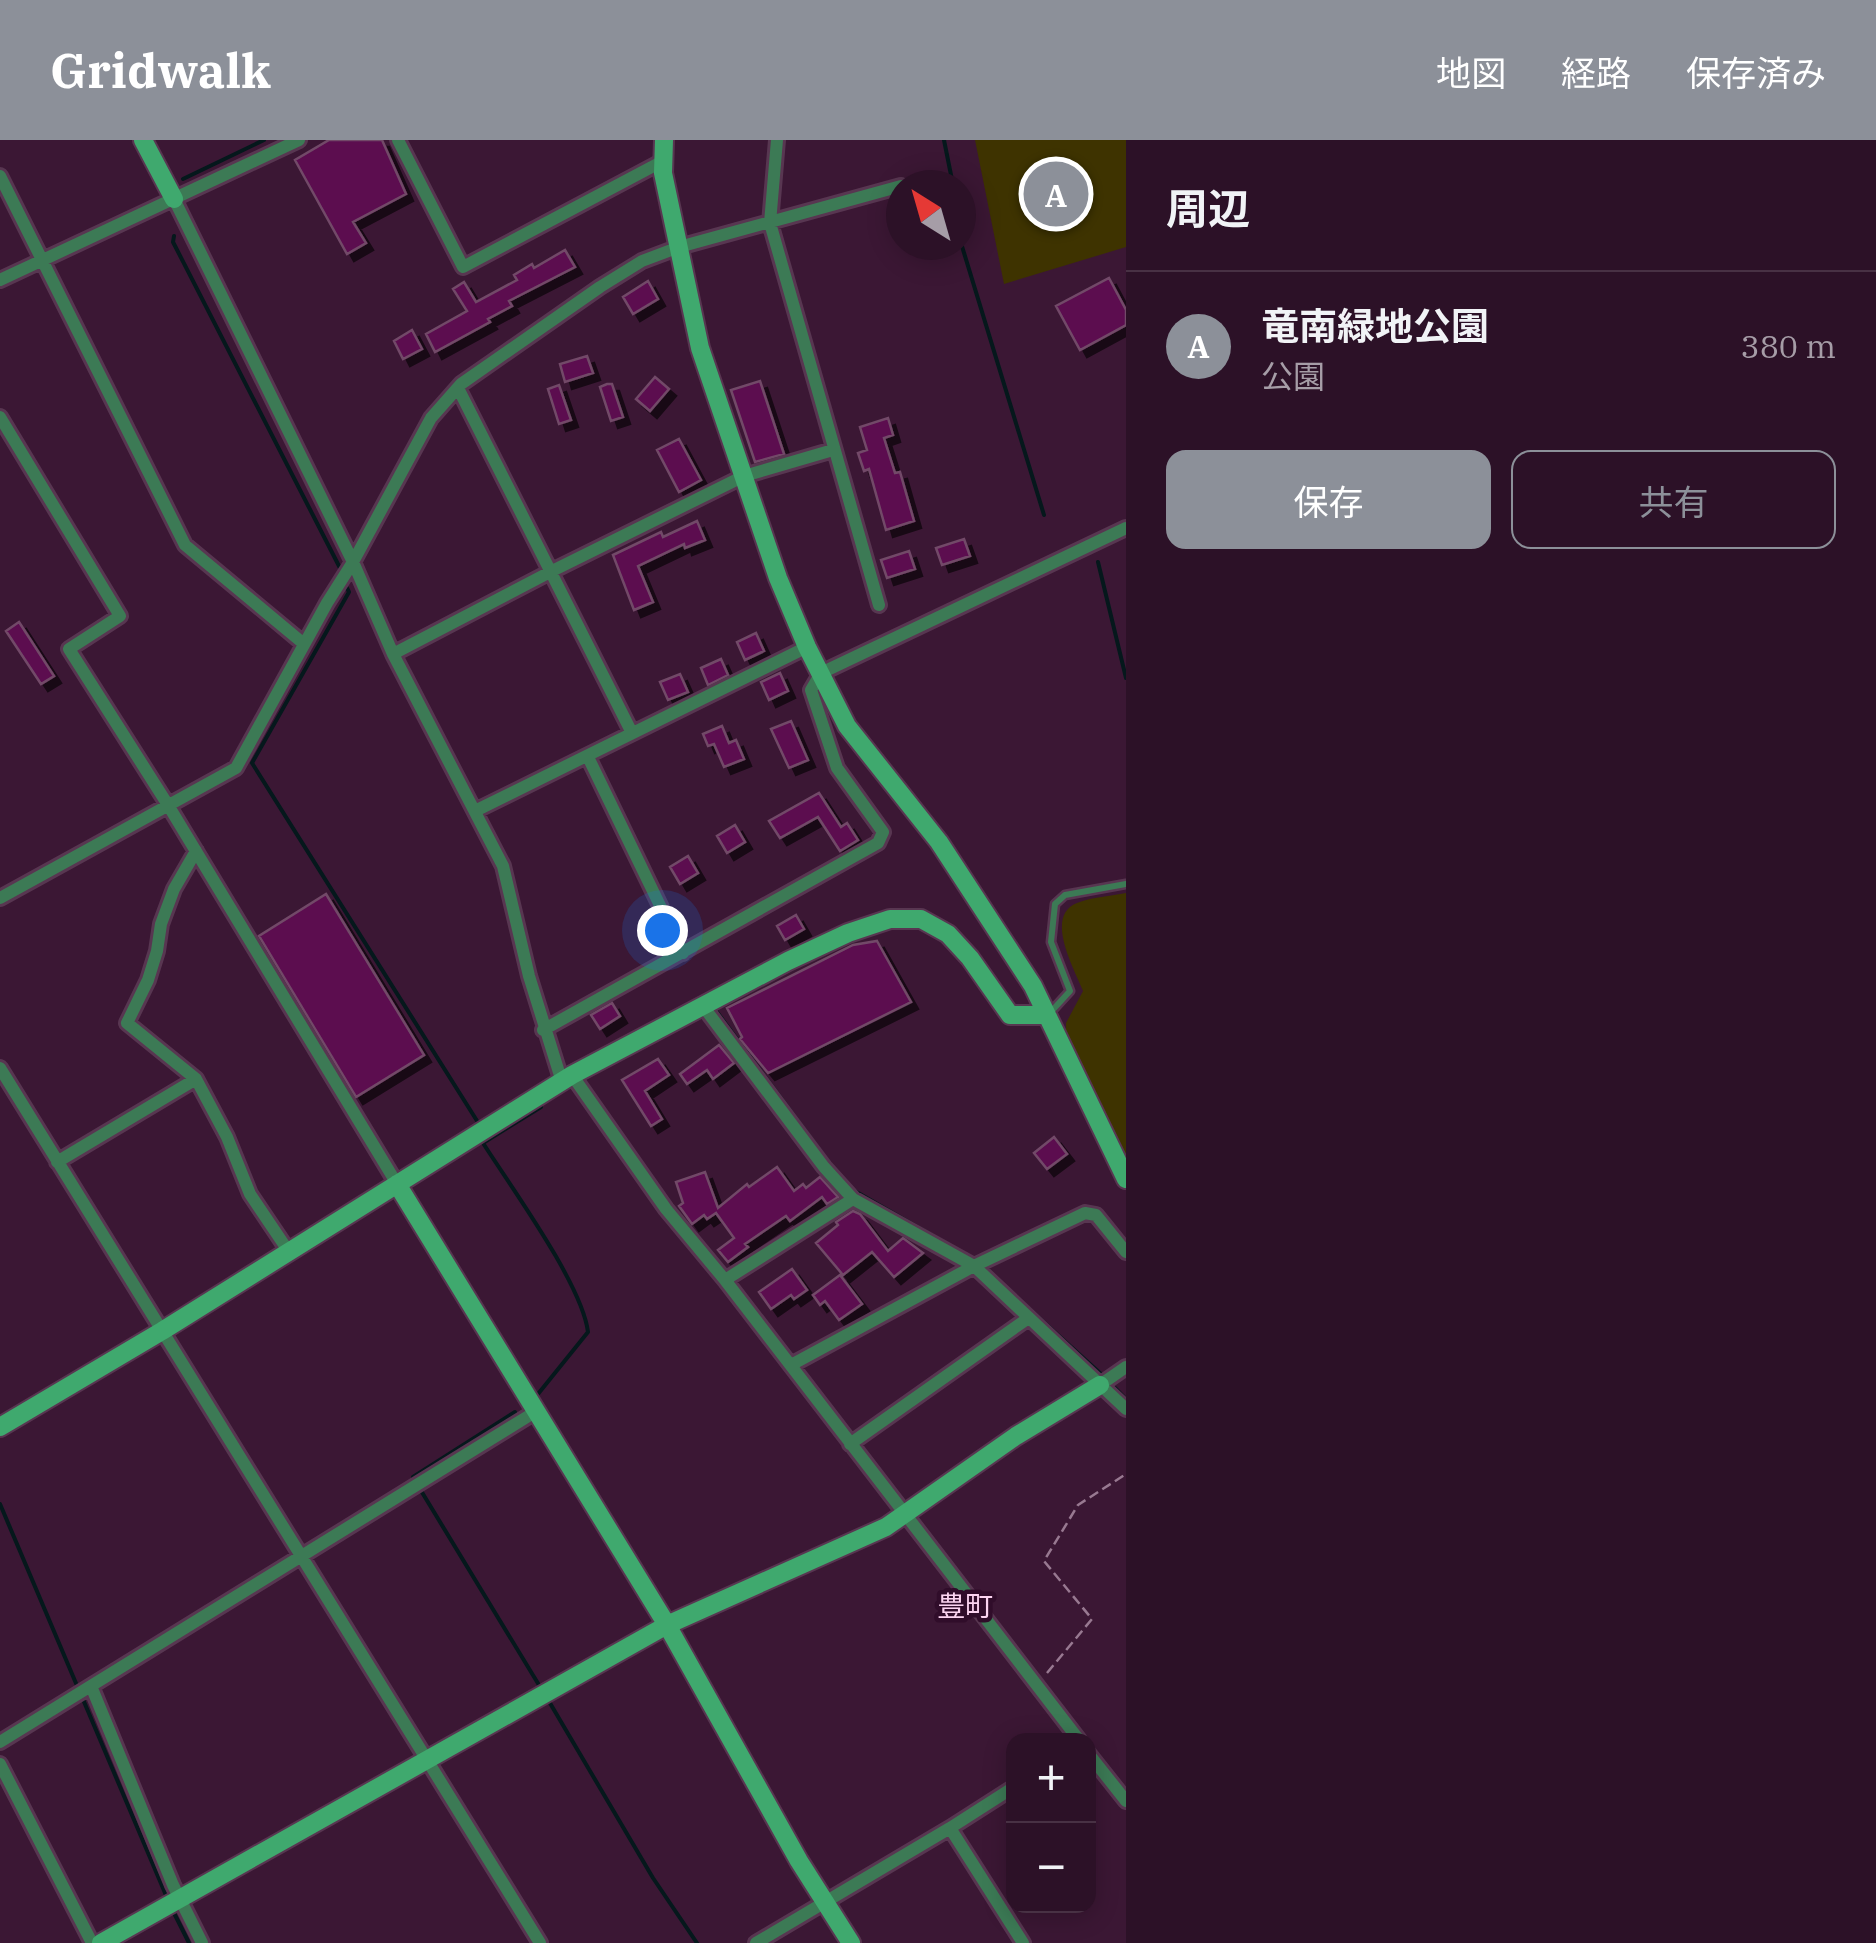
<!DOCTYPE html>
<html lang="ja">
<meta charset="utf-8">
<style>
:root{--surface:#2c1127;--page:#381f33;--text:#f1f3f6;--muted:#a69da7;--line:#483144;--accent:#8c9099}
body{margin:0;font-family:"IBM Plex Serif","Noto Sans JP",serif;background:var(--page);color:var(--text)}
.controls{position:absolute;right:30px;bottom:30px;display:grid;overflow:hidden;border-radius:20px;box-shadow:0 5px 25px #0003}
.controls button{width:90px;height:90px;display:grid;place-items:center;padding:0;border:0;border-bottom:2px solid var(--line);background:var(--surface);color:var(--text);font:50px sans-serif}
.compass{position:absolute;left:886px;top:30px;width:90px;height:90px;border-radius:50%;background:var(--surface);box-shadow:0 5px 25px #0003;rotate:323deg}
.you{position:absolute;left:662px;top:790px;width:35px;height:35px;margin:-25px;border:8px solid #fff;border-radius:50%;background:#1a73e8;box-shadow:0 0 0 15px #1a73e833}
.badge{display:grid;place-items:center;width:65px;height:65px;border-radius:50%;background:var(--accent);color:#fff;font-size:32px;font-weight:700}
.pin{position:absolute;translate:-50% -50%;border:5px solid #fff;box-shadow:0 2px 10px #0006}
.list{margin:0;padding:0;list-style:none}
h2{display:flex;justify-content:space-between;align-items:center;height:130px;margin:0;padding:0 40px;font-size:42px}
h2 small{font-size:32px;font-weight:400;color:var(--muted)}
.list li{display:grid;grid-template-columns:65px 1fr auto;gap:30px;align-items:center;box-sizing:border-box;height:150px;padding:0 40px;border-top:2px solid var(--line)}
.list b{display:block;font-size:38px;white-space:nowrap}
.list p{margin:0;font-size:32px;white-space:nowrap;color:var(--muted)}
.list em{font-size:32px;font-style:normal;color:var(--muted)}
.actions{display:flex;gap:20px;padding:30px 40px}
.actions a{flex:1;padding:22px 0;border:2px solid var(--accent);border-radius:20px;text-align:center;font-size:35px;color:var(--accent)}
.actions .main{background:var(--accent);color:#fff}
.map{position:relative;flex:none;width:1126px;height:1803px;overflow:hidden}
header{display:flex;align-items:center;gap:60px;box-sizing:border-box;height:140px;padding:0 50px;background:var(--accent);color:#fff}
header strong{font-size:48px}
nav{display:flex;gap:55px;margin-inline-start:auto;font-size:35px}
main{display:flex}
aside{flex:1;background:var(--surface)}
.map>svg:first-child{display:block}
.green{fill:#3e3300}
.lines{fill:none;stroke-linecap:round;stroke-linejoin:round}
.stream{stroke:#05181c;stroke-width:4}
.building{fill:#5c0c50;stroke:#724968;stroke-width:2.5;filter:url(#shadow)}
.lane-casing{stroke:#583651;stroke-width:11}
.street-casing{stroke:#583651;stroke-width:18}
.secondary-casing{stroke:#583651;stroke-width:22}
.path{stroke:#987991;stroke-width:2.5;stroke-dasharray:10 5;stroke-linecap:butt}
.lane{stroke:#3c7a55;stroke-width:6}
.street{stroke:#3c7a55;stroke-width:12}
.secondary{stroke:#3fa96e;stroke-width:18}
.labels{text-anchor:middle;stroke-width:9;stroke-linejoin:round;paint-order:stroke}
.neighbourhood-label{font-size:28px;fill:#fbd4f0;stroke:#300d2a}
</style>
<header>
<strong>Gridwalk</strong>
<nav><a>地図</a><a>経路</a><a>保存済み</a></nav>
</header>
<main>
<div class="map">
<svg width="1126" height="1803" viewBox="0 0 1126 1803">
<defs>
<filter id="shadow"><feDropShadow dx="7" dy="7" stdDeviation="0" flood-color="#0009"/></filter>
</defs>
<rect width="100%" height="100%" fill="#3b1734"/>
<!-- green -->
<path class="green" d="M 975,0 L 1126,0 L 1126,107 L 1004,144 Z
M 1126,753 L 1126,1018 L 1066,893 L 1066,883 L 1083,851 C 1074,828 1044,776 1077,763 C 1092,757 1111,756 1126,753 Z"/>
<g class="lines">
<!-- stream -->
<path class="stream" d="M 944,0 L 953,45
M 183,39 L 264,0
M 174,96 L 173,102 L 340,428
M 961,103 L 1044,375
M 1098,422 L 1126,538
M 347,448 L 349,452 L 252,623 L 479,984
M 714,868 L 833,1028
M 853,1050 L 975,1120
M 1004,1146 L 1101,1234
M 1115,1248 L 1126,1259
M 538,1254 L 588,1192 C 582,1144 511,1047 483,1003 L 541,967
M 415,1341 L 413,1337 L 515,1272
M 420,1349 L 542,1550
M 0,1364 L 78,1548
M 82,1557 L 168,1760
M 547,1558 L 653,1738 L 697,1803
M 172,1769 L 189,1803"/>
</g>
<!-- building -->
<path class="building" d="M 329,0 L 382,0 L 406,54 L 353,82 L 366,103 L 347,114 L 295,20 Z
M 565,110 L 575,127 L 509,161 L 512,166 L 488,179 L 490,182 L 435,212 L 426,194 L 467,171 L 453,149 L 464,142 L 476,162 L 517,140 L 514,135 L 532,124 L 534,128 Z
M 1109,138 L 1126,170 L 1126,185 L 1080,210 L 1056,166 Z
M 648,141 L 658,159 L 633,174 L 623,157 Z
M 412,190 L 422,209 L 403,219 L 394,201 Z
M 587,216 L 593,233 L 565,242 L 560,224 Z
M 655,237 L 669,249 L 650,271 L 636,259 Z
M 760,241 L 784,314 L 755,322 L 731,250 Z
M 607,244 L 612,244 L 623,277 L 611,281 L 600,247 Z
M 559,245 L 571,280 L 559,284 L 548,249 Z
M 888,278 L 893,295 L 884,298 L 895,333 L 900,332 L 914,381 L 886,390 L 869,329 L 864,331 L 858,313 L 867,310 L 860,287 Z
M 679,299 L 701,340 L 679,352 L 657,310 Z
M 697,381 L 705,400 L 685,408 L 684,404 L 638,426 L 653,462 L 634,470 L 613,415 L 661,392 L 663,397 Z
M 964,399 L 970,416 L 942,425 L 936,408 Z
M 909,411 L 915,429 L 887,438 L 881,420 Z
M 19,482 L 54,536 L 41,544 L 6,491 Z
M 756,493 L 764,511 L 745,520 L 737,502 Z
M 721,519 L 728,535 L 708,545 L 701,528 Z
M 780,533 L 788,551 L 769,560 L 761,542 Z
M 680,534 L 688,552 L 668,560 L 660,542 Z
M 791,581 L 808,620 L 789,628 L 771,589 Z
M 722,586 L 729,603 L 736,600 L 744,619 L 724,627 L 714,604 L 708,606 L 703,594 Z
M 819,653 L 841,687 L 847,683 L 858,700 L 840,711 L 818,677 L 780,698 L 769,681 Z
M 735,685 L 745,702 L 727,713 L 717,696 Z
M 688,716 L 698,733 L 680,744 L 670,727 Z
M 326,754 L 424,915 L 356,957 L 259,796 Z
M 796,775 L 804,789 L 785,800 L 777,786 Z
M 877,801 L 911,862 L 768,933 L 740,899 L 742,897 L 727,868 L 853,805 Z
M 612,863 L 620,876 L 600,889 L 591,875 Z
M 719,905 L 734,923 L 713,939 L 707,930 L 687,944 L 680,934 Z
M 658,919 L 669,935 L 645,951 L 662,979 L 651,986 L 622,940 Z
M 1054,997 L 1067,1014 L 1047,1029 L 1034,1013 Z
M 777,1027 L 794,1051 L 803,1044 L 806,1048 L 820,1037 L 838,1057 L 827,1064 L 822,1057 L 790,1081 L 786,1076 L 745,1104 L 748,1107 L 728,1122 L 718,1110 L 734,1098 L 716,1073 L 707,1079 L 704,1075 L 692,1084 L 679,1066 L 683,1063 L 676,1042 L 705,1032 L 718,1068 L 747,1044 L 749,1047 Z
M 853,1071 L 860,1074 L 888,1111 L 903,1098 L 923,1113 L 894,1137 L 872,1112 L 843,1135 L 816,1103 L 838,1085 L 836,1082 Z
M 792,1129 L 807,1150 L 794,1159 L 791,1155 L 771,1169 L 759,1152 Z
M 840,1135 L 862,1164 L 839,1180 L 825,1161 L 820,1165 L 813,1155 Z"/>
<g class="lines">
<defs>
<path id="lane" d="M 1048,875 L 1070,851 L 1051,802 L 1055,764 L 1065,755 L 1126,744"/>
<path id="street" d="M 398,0 L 463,127 L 663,21
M 777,0 L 770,83 L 879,465
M 0,36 L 185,405 L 304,504
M 174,59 L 353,422 L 393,514 L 503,726 L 529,836 L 562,942
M 0,140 L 299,0
M 458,248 L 632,593
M 0,277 L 120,476 L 69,509 L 168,665 L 397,1044
M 393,514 L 552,431 L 744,336 L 833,310
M 588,617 L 683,813
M 477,670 L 807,507
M 196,711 L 174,749 L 161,784 L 157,811 L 148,840 L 127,883 L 196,939 L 227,997 L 250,1054 L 289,1112
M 0,758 L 236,628 L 327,463 L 353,422 L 431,278 L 461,244 L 600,147 L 642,121 L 679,107 L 901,46
M 703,866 L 824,1027 L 853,1059 L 974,1126 L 1126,1269
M 543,890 L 878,703 L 883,692 L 837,628 L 811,550 L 821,533 L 1126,388
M 0,928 L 540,1803
M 572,935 L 666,1069 L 725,1140 L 1079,1600
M 57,1022 L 196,939
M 725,1140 L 853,1059
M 791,1225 L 974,1126 L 1085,1073 L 1096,1075 L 1126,1112
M 1100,1245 L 1126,1227
M 850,1304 L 1027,1179
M 91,1546 L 173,1745 L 202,1803
M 0,1602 L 535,1272
M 1088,1613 L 1126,1661
M 0,1624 L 92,1803
M 1014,1647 L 950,1688 L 1023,1803
M 756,1803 L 950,1688"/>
<path id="secondary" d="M 143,0 L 174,59
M 664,0 L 663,33 L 700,208 L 778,438 L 807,507 L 847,586 L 939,702 L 1033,846 L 1126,1039
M 397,1044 L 667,1485 L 799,1721 L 851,1803
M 0,1287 L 162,1191 L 572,935 L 788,821 L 848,793 L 890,779 L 921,779 L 948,794 L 970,818 L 1010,875 L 1047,875
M 101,1803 L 667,1485 L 886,1387 L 1016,1296 L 1100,1245"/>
</defs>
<!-- lane casing -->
<use href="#lane" class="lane-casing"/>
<!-- street casing -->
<use href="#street" class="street-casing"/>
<!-- secondary casing -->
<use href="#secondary" class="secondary-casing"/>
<!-- path -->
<path class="path" d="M 1047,1533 L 1092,1479 L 1044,1421 L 1078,1365 L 1126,1334"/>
<!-- lane -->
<use href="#lane" class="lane"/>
<!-- street -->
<use href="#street" class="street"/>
<!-- secondary -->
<use href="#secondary" class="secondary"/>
</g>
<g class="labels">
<!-- neighbourhood labels -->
<g class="neighbourhood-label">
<text x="965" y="1476">豊町</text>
</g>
</g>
</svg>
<div class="controls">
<button>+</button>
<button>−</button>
</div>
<svg class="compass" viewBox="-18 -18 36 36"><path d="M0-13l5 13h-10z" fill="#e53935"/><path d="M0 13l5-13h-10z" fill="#a69da7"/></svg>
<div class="you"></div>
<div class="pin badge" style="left:1056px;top:54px">A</div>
</div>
<aside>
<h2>周辺<small></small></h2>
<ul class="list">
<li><span class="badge">A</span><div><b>竜南緑地公園</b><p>公園</p></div><em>380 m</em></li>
</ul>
<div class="actions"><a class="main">保存</a><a>共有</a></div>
</aside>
</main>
